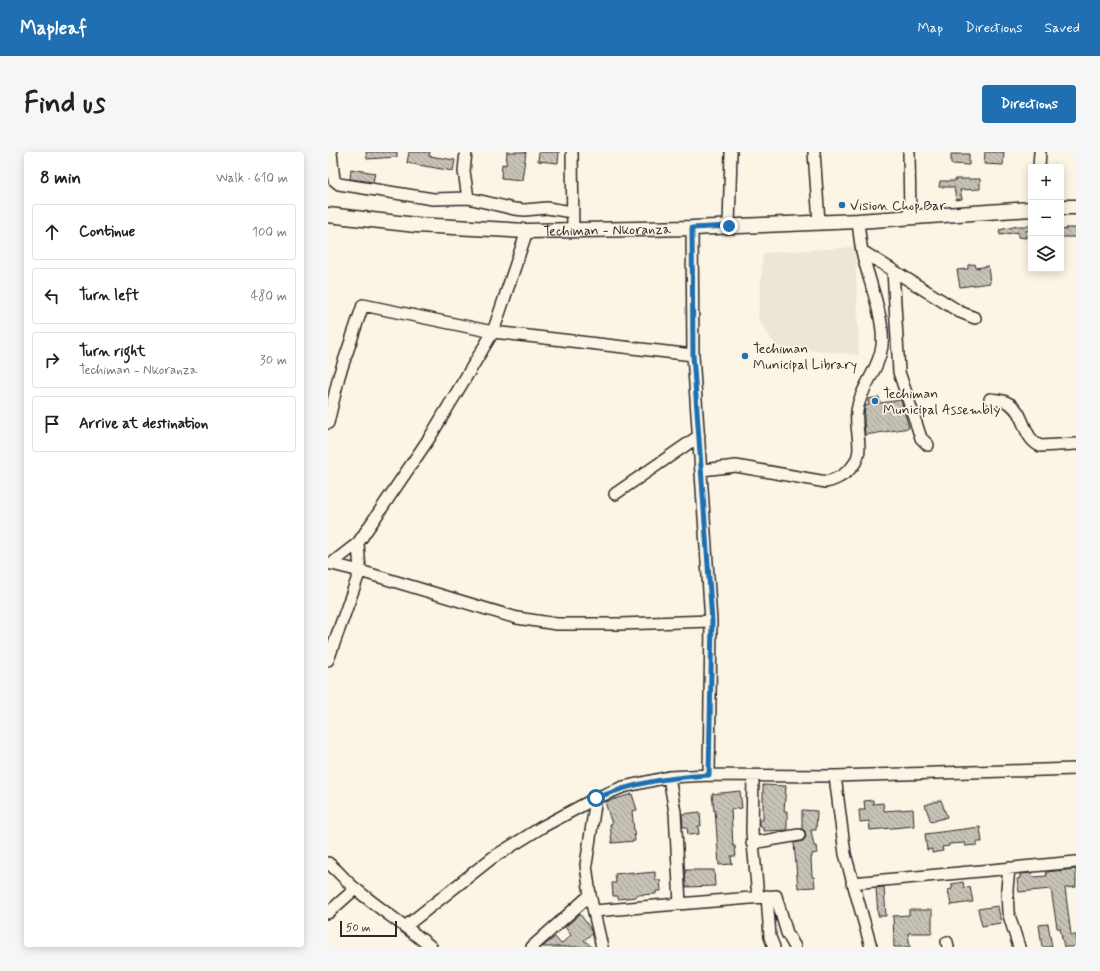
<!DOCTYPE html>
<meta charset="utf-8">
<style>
:root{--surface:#fff;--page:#f6f6f6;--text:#222;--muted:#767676;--line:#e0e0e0;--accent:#1f6fb2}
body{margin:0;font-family:Mynerve,sans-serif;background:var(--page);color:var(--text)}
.controls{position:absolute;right:12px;top:12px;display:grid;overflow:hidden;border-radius:4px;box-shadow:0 2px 10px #0003}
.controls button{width:36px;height:36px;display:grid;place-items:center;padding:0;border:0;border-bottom:1px solid var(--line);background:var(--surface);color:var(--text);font:20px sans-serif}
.scale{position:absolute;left:12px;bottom:10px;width:57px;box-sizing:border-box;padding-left:4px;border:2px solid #2b2b2b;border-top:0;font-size:11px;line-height:14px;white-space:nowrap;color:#2b2b2b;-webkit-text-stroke:3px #fcf5e5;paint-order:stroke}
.stop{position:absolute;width:12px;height:12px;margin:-9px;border:3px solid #1f6fb2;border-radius:50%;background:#fff}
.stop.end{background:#1f6fb2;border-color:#fff;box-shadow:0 1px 4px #0008}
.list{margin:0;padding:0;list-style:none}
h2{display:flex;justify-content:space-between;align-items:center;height:52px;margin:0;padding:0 16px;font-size:17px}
h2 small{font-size:13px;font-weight:400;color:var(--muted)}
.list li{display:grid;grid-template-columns:26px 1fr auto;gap:12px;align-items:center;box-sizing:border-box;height:56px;margin:0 8px 8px;padding:0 8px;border:1px solid var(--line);border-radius:4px}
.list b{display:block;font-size:15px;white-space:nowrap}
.list p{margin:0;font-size:13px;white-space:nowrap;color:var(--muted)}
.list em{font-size:13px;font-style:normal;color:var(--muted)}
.icon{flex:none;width:22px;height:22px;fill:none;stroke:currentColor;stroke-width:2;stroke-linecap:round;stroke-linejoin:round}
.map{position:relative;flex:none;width:748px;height:795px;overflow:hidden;border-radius:4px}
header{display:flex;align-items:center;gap:24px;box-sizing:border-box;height:56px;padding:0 20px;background:var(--accent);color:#fff}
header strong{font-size:19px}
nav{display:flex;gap:22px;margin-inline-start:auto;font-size:14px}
.intro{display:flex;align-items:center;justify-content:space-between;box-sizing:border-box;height:96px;padding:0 24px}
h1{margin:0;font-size:28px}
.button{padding:10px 18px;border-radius:4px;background:var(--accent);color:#fff;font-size:14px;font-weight:700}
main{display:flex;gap:24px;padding:0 24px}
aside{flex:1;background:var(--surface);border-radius:4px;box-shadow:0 2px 10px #0003}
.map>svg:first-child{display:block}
.built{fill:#ece6d7}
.building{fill:url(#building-back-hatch);stroke:#2b2b2b}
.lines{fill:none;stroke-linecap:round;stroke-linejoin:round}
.minor-casing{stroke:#2b2b2b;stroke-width:14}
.major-casing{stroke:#2b2b2b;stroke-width:17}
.minor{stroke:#fcf5e5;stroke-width:11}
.major{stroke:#fcf5e5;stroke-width:14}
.route{stroke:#1f6fb2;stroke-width:5}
.poi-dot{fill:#1f6fb2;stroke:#fcf5e5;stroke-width:1.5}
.labels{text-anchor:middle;stroke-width:3.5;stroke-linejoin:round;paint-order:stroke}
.poi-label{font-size:14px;fill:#2b2b2b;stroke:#fcf5e5;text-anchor:start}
.street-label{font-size:14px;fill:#2b2b2b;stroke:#fcf5e5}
</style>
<header>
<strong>Mapleaf</strong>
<nav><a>Map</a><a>Directions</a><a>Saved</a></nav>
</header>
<div class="intro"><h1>Find us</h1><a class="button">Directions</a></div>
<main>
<aside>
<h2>8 min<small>Walk · 610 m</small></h2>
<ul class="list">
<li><svg class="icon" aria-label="ahead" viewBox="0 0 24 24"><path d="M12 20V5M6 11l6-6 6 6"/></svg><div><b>Continue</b></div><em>100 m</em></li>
<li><svg class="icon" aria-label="left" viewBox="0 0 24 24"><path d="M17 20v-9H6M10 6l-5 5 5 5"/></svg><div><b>Turn left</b></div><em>480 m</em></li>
<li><svg class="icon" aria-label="right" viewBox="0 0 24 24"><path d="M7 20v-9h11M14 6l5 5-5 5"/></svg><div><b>Turn right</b><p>Techiman - Nkoranza</p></div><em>30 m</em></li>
<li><svg class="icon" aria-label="arrive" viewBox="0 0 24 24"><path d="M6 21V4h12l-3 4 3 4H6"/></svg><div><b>Arrive at destination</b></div></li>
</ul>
</aside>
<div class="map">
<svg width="748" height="795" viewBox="0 0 748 795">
<defs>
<pattern id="building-back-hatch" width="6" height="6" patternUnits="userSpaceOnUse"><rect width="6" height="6" fill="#c8c3b7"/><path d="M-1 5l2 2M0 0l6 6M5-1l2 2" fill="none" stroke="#a39f95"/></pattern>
</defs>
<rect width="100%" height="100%" fill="#fcf5e5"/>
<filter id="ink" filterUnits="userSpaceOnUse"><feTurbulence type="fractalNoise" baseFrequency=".025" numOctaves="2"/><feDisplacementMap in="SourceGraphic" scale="8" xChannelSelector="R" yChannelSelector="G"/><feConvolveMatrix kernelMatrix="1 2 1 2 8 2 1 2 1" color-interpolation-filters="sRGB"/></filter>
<g filter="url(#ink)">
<!-- built -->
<path class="built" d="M 527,95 L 531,203 L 449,195 L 430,168 L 435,101 Z"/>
<!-- building -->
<path class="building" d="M 38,0 L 69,0 L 69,5 L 39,7 Z
M 81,0 L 102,0 L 101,4 L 127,8 L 125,19 L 79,11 Z
M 179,0 L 198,0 L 194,28 L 173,26 L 174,12 L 178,13 Z
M 211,0 L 231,0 L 230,11 L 210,9 Z
M 657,0 L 676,0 L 675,13 L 656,12 Z
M 623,2 L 641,2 L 641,13 L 623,12 Z
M 23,17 L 47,21 L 45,30 L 22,27 Z
M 627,27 L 652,27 L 652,37 L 632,38 L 634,47 L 628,48 L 626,35 L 611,35 L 612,29 L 627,29 Z
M 690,74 L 703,74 L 703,78 L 698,79 L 698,86 L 690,85 L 690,80 L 672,83 L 671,78 Z
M 738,76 L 748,76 L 748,85 L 733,85 L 733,77 L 738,78 Z
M 647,112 L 648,116 L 660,114 L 662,131 L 632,135 L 629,118 L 640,117 L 640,113 Z
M 551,245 L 552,251 L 573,248 L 581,276 L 537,283 L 536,267 L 537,254 L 541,253 L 540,247 Z
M 435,633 L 458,634 L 456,659 L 459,659 L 459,678 L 435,679 L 435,675 L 432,675 L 432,668 L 435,668 Z
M 412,639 L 414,656 L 403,657 L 405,694 L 407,694 L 408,704 L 403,704 L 404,712 L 391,713 L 387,658 L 386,659 L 384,642 Z
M 304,642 L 309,658 L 304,659 L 307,689 L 284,691 L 282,672 L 284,672 L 277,650 Z
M 545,648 L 545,652 L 555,651 L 556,659 L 585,657 L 586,674 L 542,678 L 541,669 L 532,670 L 531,658 L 537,658 L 536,649 Z
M 613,648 L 619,665 L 603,670 L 597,653 Z
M 474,658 L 489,659 L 488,678 L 483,678 L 486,694 L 488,694 L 489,701 L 484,702 L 484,705 L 483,705 L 484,725 L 486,725 L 487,735 L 470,736 L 466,691 L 475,689 L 478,685 L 477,679 L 474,677 Z
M 372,660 L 373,674 L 370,674 L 371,682 L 360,683 L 359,675 L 355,675 L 354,662 Z
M 652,675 L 654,690 L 649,690 L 649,693 L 637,694 L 637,691 L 621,692 L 621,694 L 614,695 L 615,699 L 604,701 L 604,697 L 599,698 L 597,682 Z
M 748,717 L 748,735 L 737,736 L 743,783 L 748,783 L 748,795 L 736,795 L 732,776 L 729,776 L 723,737 L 691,740 L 689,727 L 692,726 L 692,722 L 704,721 L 705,725 L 719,724 L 718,720 Z
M 357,718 L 386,718 L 387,734 L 358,735 Z
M 305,720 L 305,722 L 327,720 L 327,728 L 332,728 L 333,739 L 328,739 L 328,742 L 308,743 L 308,745 L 290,747 L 290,744 L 285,744 L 284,731 L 288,731 L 287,722 Z
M 635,730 L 636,736 L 642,735 L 645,750 L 623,753 L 620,738 L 624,737 L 624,732 Z
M 556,735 L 558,764 L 550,764 L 548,736 Z
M 670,754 L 673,771 L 654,774 L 650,757 Z
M 581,758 L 604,758 L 604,781 L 580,781 L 582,795 L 566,795 L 565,764 L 581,763 Z
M 252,762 L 262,776 L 264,782 L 256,788 L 264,795 L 214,795 L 227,785 L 233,792 L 243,783 L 237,775 Z
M 720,772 L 724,795 L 714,795 L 711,773 Z"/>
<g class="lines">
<defs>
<path id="minor" d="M 3,0 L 6,28 L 11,32 L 105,47 L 140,46 L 186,57 L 197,58 L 219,56 L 244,60
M 138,0 L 136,19 L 140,46
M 244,0 L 245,78
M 486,0 L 491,70
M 581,0 L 582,65
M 711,15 L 712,0
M 401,74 L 403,0
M 199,79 L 165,180 L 365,203 L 364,76
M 534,99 L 632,160 L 647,166
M 565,118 L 571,220 L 593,286 L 600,293
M 662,247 C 667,248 673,248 678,250 C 698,258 693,285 712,294 L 748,292
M 0,271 L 11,224 L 35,153 L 165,180 L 102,285 L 30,391 L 3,412
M 374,318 L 408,314 L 498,330 C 507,328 513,325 520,319 C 540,302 526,281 529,259 C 532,236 551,218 554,194 C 557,165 540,128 534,99 C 532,89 531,79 530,69
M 287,342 L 371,284
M 0,411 L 32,419 L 189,466 L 229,472 L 292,472 L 383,469 L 365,203
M 0,508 L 32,419 L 30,391
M 381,623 L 383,469
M 425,624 L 424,680 L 430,745
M 507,624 L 517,702 L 543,795
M 341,625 L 347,660 L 352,752
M 268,646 L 295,635 L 341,625 L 381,623 L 507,624 L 748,617
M 424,691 L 471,683
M 0,711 C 11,719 18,730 29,738 C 53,758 79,775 103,795
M 681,716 L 679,737 L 680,760 L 691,795
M 524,731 L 748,710
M 439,744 L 442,785 L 446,795
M 266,759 L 448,744 L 459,781 L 467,795
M 0,761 L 27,737
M 78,774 L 164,706 L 214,675 L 268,646 L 258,713 L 262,743 L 274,795
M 619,790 L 620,795
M 204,795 L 262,743"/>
<g id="major">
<path d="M 733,55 L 748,55"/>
<path id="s1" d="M 0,63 L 88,73 L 199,79 L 364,76 L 530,69 L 703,57"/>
</g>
</defs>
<!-- minor casing -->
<use href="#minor" class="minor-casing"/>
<!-- major casing -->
<use href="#major" class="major-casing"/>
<!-- minor -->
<use href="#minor" class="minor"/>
<!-- major -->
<use href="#major" class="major"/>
</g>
</g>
<g class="lines" filter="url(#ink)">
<!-- route -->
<path class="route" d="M 268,646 C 309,630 337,626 381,623 L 384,469 L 365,203 L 364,76 L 401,74"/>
</g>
<!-- markers -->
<g class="poi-dot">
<circle cx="514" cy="53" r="4"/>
<circle cx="417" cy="204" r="4"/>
<circle cx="547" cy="249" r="4"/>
</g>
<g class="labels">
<!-- poi labels -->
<g class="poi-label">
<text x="522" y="58">Vision Chop Bar</text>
<text x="425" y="201">Techiman<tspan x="425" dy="16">Municipal Library</tspan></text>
<text x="555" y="246">Techiman<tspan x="555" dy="16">Municipal Assembly</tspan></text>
</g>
<!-- street labels -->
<g class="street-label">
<text dy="5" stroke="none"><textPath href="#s1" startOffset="280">Techiman - Nkoranza</textPath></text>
</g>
</g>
</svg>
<div class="controls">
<button>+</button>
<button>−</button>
<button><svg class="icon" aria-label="layers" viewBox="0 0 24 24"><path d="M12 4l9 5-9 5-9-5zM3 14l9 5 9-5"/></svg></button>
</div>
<div class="scale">50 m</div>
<div class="stop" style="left:268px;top:646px"></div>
<div class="stop end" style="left:401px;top:74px"></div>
</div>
</main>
